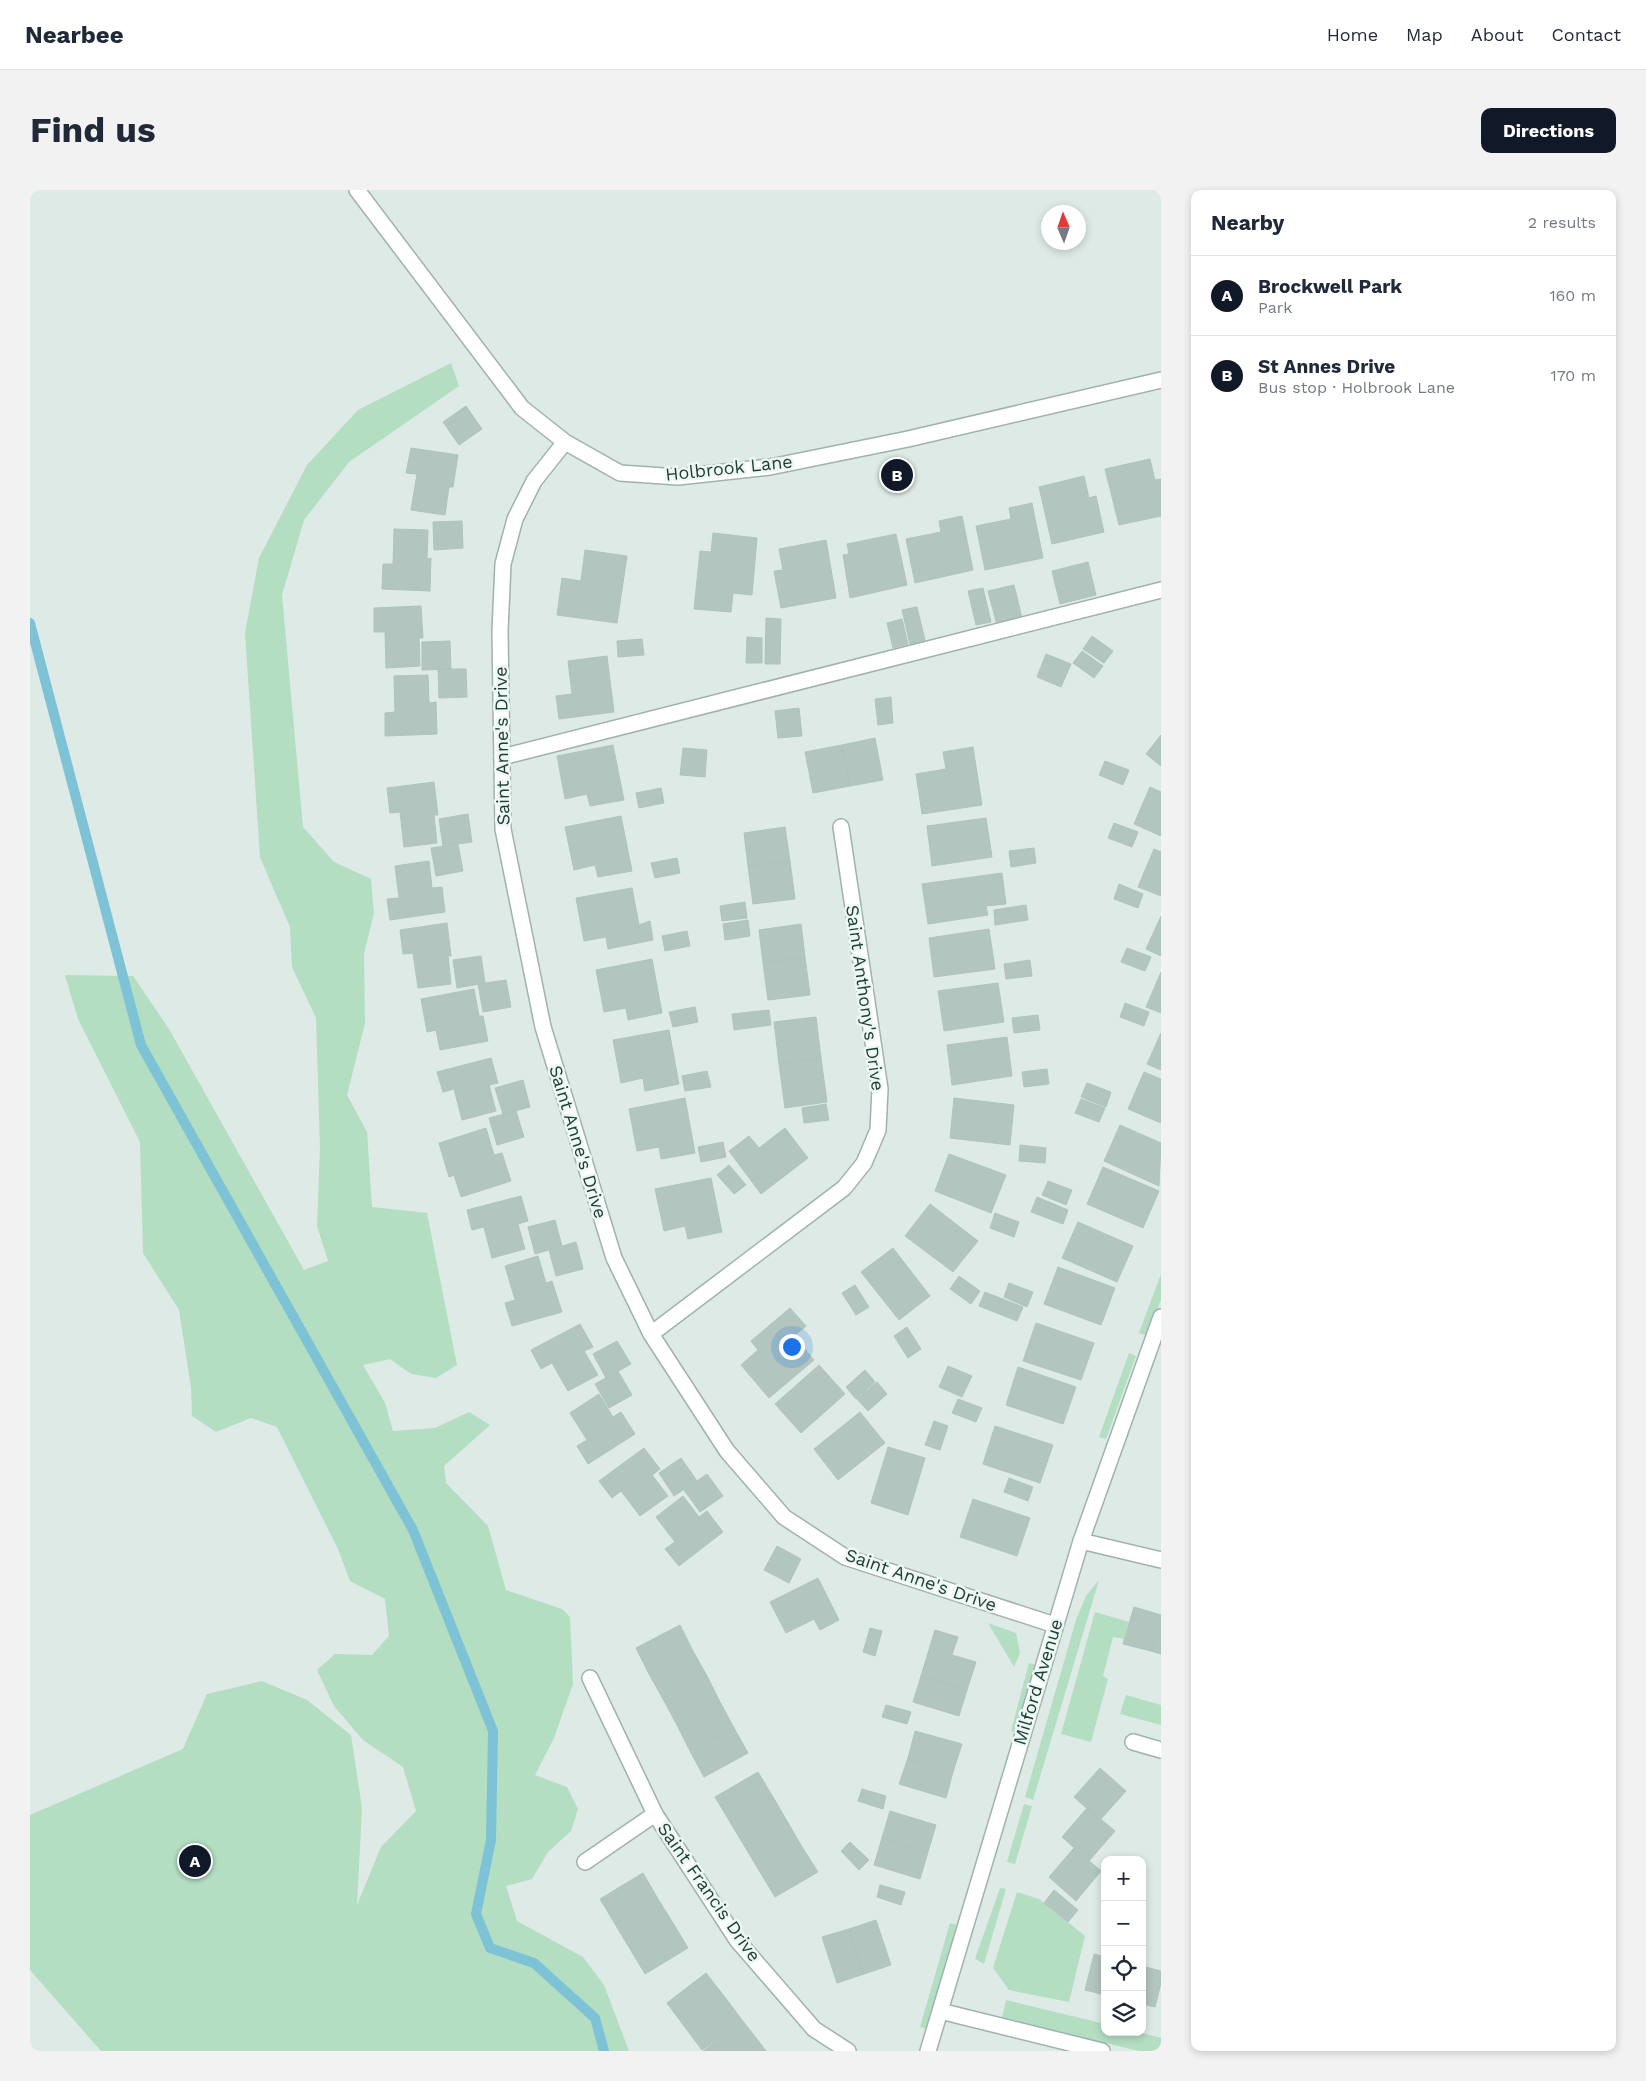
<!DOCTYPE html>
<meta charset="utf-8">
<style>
:root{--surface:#fff;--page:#f2f2f3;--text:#1f2937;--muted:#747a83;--line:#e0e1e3;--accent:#111827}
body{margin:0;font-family:"Work Sans",sans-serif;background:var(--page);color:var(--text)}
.controls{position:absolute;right:15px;bottom:15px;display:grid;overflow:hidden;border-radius:10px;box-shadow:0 2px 8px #0003}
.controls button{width:45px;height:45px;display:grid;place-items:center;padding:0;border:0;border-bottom:1px solid var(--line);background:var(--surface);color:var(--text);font:25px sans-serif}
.compass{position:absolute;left:1011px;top:15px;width:45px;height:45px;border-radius:50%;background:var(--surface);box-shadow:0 2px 8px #0003;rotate:358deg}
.you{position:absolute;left:761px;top:1156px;width:18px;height:18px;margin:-12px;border:4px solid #fff;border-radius:50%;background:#1a73e8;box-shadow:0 0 0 8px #1a73e833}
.badge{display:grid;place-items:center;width:32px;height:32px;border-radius:50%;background:var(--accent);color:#fff;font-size:16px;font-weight:700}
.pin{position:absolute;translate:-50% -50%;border:2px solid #fff;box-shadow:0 1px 5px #0006}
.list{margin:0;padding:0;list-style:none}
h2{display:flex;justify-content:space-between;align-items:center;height:65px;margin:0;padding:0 20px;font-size:21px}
h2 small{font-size:16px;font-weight:400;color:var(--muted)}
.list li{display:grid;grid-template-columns:32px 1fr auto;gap:15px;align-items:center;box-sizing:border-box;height:80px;padding:0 20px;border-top:1px solid var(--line)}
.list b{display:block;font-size:19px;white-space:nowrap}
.list p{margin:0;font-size:16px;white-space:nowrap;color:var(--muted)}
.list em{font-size:16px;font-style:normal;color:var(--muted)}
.icon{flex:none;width:28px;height:28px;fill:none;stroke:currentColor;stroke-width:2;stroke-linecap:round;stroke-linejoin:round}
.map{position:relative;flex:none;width:1131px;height:1861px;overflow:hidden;border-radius:10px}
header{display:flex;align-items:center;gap:30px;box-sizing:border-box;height:70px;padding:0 25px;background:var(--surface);border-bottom:1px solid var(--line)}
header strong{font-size:24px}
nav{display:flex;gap:28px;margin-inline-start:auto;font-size:18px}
.intro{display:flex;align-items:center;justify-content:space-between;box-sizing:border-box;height:120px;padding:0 30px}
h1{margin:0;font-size:35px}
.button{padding:12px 22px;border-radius:10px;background:var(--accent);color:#fff;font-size:18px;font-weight:700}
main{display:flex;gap:30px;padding:0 30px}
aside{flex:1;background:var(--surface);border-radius:10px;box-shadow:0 2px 8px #0003}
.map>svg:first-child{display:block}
.green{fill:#b3dec2}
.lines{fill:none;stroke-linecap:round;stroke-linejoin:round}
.stream{stroke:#7ec2d6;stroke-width:10}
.building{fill:#b2c5bf;stroke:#afc4bd}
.service-casing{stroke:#a0b2ad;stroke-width:18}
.minor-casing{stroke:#a0b2ad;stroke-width:18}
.service{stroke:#fff;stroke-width:15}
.minor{stroke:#fff;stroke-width:15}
.labels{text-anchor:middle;stroke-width:5;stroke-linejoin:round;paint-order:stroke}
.street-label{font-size:18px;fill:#1d3b35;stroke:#edf7f3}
</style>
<header>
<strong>Nearbee</strong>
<nav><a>Home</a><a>Map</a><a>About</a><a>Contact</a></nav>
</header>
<div class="intro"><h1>Find us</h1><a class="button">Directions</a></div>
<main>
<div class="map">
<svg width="1131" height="1861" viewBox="0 0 1131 1861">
<rect width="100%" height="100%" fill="#ddeae5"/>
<!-- green -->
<path class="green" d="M 421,173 L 429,196 L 319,272 L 274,330 L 252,405 L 273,637 L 304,672 L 341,689 L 344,723 L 334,764 L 335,833 L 317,905 L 337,942 L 342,1017 L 397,1023 L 427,1175 L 406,1188 L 381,1184 L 360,1169 L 333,1175 L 355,1213 L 363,1241 L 405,1238 L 439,1222 L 460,1235 L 414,1276 L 416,1293 L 458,1336 L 476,1400 L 532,1419 L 540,1427 L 543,1494 L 524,1548 L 505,1585 L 537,1597 L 548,1619 L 541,1641 L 518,1662 L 502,1689 L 476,1696 L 487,1731 L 553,1767 L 574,1795 L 599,1861 L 71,1861 L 0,1780 L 0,1625 L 153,1559 L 177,1504 L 232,1491 L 277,1510 L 321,1545 L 332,1618 L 327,1715 L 351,1657 L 386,1621 L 373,1577 L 333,1550 L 304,1516 L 287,1480 L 305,1464 L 342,1465 L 359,1446 L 355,1409 L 320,1391 L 308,1359 L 247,1237 L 221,1228 L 186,1242 L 162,1226 L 161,1198 L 149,1120 L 113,1063 L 110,952 L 48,829 L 35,785 L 103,786 L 139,839 L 274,1080 L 298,1071 L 287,1036 L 290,958 L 286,828 L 262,777 L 260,737 L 230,667 L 215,443 L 229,368 L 277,275 L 328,220 Z
M 1131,1084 L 1131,1110 L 1117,1146 L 1109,1143 Z
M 1099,1163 L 1106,1166 L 1076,1249 L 1069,1247 Z
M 1069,1390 L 1003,1610 L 995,1607 L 1046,1430 L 1056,1406 Z
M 1065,1422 L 1099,1432 L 1094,1449 L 1083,1447 L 1073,1486 L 1078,1489 L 1061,1552 L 1031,1544 Z
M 958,1433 L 986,1443 L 990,1463 L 984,1477 Z
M 999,1473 L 1006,1475 L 987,1543 L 981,1541 Z
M 1096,1505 L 1131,1515 L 1131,1535 L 1090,1524 Z
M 994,1614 L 1002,1616 L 985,1674 L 977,1672 Z
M 970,1698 L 976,1699 L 954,1774 L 945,1769 Z
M 987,1702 L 1009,1709 L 1055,1746 L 1039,1812 L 979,1800 L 963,1778 Z
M 920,1733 L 927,1735 L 897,1839 L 890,1837 Z
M 976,1810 L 1075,1834 L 1075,1842 L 1108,1842 L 1131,1848 L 1131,1861 L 1109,1861 L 972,1828 Z"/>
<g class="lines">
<!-- stream -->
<path class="stream" d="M 0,433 L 111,855 L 383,1340 L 463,1541 L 461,1650 L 446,1724 L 460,1758 L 504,1773 L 565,1828 L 574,1861"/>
</g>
<!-- building -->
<path class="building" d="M 436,216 L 452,239 L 429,255 L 413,232 Z
M 381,258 L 428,265 L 423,297 L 419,297 L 415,325 L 381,320 L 387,284 L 376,283 Z
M 1120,269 L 1125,290 L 1131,289 L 1131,326 L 1089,335 L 1075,279 Z
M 1054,286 L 1059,308 L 1066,306 L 1074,342 L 1022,354 L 1009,297 Z
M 1002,313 L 1013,368 L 955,380 L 946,336 L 981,329 L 979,318 Z
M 932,326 L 943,380 L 885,393 L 876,349 L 911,342 L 909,331 Z
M 432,331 L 433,358 L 404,360 L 403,332 Z
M 364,339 L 398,340 L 397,369 L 401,368 L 400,401 L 352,399 L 353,374 L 363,374 Z
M 683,343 L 727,348 L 722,405 L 703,403 L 701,422 L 664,419 L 670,361 L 681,362 Z
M 866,344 L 877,395 L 820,408 L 813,365 L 819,364 L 817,354 Z
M 796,350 L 806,408 L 751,418 L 744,381 L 753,380 L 749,359 Z
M 555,360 L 597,366 L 587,433 L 527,425 L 532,388 L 551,391 Z
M 1058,372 L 1066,405 L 1030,414 L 1022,381 Z
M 984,395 L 992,428 L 967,435 L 958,401 Z
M 953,398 L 961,432 L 946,435 L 938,401 Z
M 391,416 L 393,448 L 389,448 L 390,476 L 356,478 L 355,442 L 344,442 L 344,418 Z
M 887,417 L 895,450 L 880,454 L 872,420 Z
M 736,428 L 751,429 L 750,474 L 735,474 Z
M 872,429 L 878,454 L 863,458 L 857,433 Z
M 1062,446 L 1083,461 L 1074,473 L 1053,459 Z
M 717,447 L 732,448 L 732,473 L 716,473 Z
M 612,449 L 614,465 L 588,467 L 587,451 Z
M 420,451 L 421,479 L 392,480 L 392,452 Z
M 1052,461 L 1073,476 L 1064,488 L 1043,473 Z
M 1016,464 L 1041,474 L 1031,497 L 1007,487 Z
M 577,466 L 584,522 L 529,529 L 526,506 L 542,504 L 538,471 Z
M 408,479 L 436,479 L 437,507 L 409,508 Z
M 398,485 L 399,513 L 406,512 L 407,544 L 355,546 L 355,523 L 365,522 L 364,486 Z
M 861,507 L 863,533 L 848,535 L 845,509 Z
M 769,518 L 772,546 L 748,548 L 745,521 Z
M 1131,545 L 1131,576 L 1116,564 Z
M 845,548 L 853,590 L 820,596 L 812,555 Z
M 583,555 L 594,610 L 560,616 L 557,604 L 535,609 L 527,566 Z
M 812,555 L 820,596 L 783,603 L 775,562 Z
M 943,557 L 952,615 L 892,624 L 886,584 L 916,579 L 913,562 Z
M 653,558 L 677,560 L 675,587 L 650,585 Z
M 1075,571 L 1099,580 L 1093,595 L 1069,585 Z
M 404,592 L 408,625 L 404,625 L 407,653 L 374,657 L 370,622 L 360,623 L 357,598 Z
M 1120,597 L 1131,602 L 1131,646 L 1104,634 Z
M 631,598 L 634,613 L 609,618 L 606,603 Z
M 438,624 L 442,652 L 413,656 L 409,629 Z
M 591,626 L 602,681 L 568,687 L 565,675 L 544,680 L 535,637 Z
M 956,628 L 962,667 L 902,676 L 897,636 Z
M 1084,633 L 1108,642 L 1102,657 L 1078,648 Z
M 755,637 L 760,671 L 718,676 L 714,643 Z
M 428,654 L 433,681 L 406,686 L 401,658 Z
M 1004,658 L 1006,673 L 981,677 L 979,661 Z
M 1124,659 L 1131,662 L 1131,706 L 1108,697 Z
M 647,668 L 650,683 L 625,688 L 621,673 Z
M 399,671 L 402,698 L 412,697 L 415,722 L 360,730 L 357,709 L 369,708 L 365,676 Z
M 760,671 L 765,709 L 723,714 L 718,676 Z
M 972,683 L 976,714 L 956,716 L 958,725 L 898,734 L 892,694 Z
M 1089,694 L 1113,704 L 1108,718 L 1084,709 Z
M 602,698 L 609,735 L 620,731 L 623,750 L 578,759 L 576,747 L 554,751 L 546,708 Z
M 715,712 L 717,728 L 692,731 L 690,716 Z
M 996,715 L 998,730 L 965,735 L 964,720 Z
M 1131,726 L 1131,766 L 1116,759 Z
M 718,730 L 720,746 L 695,750 L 693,734 Z
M 417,733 L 421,766 L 418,766 L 421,794 L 388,798 L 383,763 L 373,764 L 370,740 Z
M 771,734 L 775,767 L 733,773 L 729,740 Z
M 959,739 L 965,779 L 904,787 L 899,748 Z
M 657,741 L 660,756 L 635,761 L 632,746 Z
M 1097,758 L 1121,767 L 1115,781 L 1091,772 Z
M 451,766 L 455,793 L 427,798 L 423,770 Z
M 775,767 L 780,805 L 738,810 L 733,773 Z
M 622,769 L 632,823 L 598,830 L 596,818 L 574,822 L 566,780 Z
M 1000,770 L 1002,786 L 976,789 L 974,774 Z
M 1131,782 L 1131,823 L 1116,817 Z
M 476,790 L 481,817 L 453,822 L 448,794 Z
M 968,793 L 974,832 L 914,841 L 908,801 Z
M 444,799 L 449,826 L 453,826 L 458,851 L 410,860 L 406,840 L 397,842 L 391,809 Z
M 1095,813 L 1119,822 L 1114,836 L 1090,827 Z
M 665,817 L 668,832 L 643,837 L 639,822 Z
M 739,820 L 741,835 L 704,840 L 702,824 Z
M 1008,825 L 1010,840 L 984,843 L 982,828 Z
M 786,827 L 791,868 L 749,874 L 744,832 Z
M 639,840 L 649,894 L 615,901 L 613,888 L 591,893 L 583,850 Z
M 1131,843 L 1131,880 L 1117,874 Z
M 977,847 L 982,886 L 922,895 L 917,855 Z
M 461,868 L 468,893 L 459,895 L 466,921 L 432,930 L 424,899 L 413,902 L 407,882 Z
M 791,868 L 797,912 L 755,918 L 749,874 Z
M 1017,879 L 1019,894 L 994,897 L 992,882 Z
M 677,881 L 681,897 L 655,901 L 652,886 Z
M 1114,882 L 1131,889 L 1131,933 L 1098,919 Z
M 493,890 L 500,917 L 473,924 L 465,898 Z
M 1057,893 L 1081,902 L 1076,917 L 1051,907 Z
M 655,908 L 665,963 L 631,969 L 629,957 L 607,961 L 599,919 Z
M 924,908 L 984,915 L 980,955 L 920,948 Z
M 1051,909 L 1075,918 L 1069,932 L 1045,923 Z
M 796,914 L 799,930 L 774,933 L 772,918 Z
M 486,921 L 494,947 L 467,955 L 459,928 Z
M 1090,935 L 1131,953 L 1129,996 L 1074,971 Z
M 456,938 L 464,965 L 472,963 L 481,991 L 431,1007 L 424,985 L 419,987 L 409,953 Z
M 755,938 L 778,968 L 731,1004 L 699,961 L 719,946 L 729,958 Z
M 693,952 L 696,967 L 671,972 L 668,957 Z
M 990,955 L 1016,958 L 1015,973 L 989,971 Z
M 919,964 L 976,985 L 961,1023 L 905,1001 Z
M 699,975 L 716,995 L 704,1004 L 687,985 Z
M 1073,977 L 1129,1001 L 1113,1038 L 1057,1014 Z
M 681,988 L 692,1042 L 658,1049 L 655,1036 L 634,1041 L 625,999 Z
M 1018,991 L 1042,1000 L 1036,1015 L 1012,1005 Z
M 491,1006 L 498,1031 L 488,1034 L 495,1059 L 462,1068 L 454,1037 L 442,1040 L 437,1020 Z
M 1007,1007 L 1038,1020 L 1033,1034 L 1001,1022 Z
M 900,1014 L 948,1051 L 923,1082 L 875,1046 Z
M 965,1023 L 989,1032 L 984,1047 L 960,1038 Z
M 525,1030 L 532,1056 L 505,1064 L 498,1037 Z
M 1048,1032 L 1103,1056 L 1087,1092 L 1032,1068 Z
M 546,1052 L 553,1079 L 526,1086 L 519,1060 Z
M 863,1058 L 900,1106 L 869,1130 L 831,1082 Z
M 508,1066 L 516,1093 L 522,1091 L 532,1122 L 482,1136 L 475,1113 L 485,1110 L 475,1076 Z
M 1028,1077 L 1085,1098 L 1071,1135 L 1014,1114 Z
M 929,1086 L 950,1101 L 941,1114 L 920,1099 Z
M 979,1093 L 1003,1102 L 997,1117 L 974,1107 Z
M 825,1095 L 839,1117 L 826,1125 L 812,1103 Z
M 955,1102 L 993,1117 L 987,1131 L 949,1116 Z
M 760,1118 L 776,1136 L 764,1146 L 784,1170 L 739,1208 L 711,1175 L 728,1160 L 721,1151 Z
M 1006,1133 L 1064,1153 L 1051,1190 L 993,1171 Z
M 550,1134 L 563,1157 L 554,1161 L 568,1185 L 538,1201 L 522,1173 L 511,1179 L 501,1160 Z
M 877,1137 L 891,1159 L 878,1168 L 864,1146 Z
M 587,1151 L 601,1174 L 576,1188 L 563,1164 Z
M 789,1175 L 815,1204 L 771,1243 L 745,1214 Z
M 918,1176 L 942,1186 L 932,1207 L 909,1197 Z
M 988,1177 L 1046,1197 L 1033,1234 L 976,1215 Z
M 835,1180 L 845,1192 L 826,1209 L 816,1197 Z
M 588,1181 L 602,1205 L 579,1218 L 565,1194 Z
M 847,1192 L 857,1204 L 838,1221 L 827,1209 Z
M 569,1204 L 583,1227 L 591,1222 L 605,1244 L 558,1274 L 547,1256 L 557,1250 L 540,1223 Z
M 928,1209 L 952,1218 L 946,1232 L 922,1223 Z
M 830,1222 L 855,1253 L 808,1290 L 784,1259 Z
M 904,1231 L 918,1236 L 910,1260 L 895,1255 Z
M 965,1236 L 1023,1255 L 1010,1293 L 953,1274 Z
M 858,1257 L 895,1268 L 878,1325 L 841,1313 Z
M 614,1258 L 630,1279 L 622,1285 L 638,1306 L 610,1326 L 591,1301 L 582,1308 L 569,1291 Z
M 651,1268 L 667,1291 L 644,1306 L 629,1283 Z
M 677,1284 L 693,1306 L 670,1322 L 654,1300 Z
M 979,1288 L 1003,1297 L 998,1311 L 974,1302 Z
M 653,1306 L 669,1327 L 677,1321 L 693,1342 L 649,1376 L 635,1359 L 645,1352 L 626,1327 Z
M 943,1309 L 1000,1328 L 987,1366 L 930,1347 Z
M 747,1356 L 771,1369 L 759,1393 L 734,1380 Z
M 788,1388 L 809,1430 L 790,1440 L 784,1429 L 756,1443 L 740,1412 Z
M 1104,1417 L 1131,1425 L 1121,1461 L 1093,1454 Z
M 1131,1427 L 1131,1464 L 1121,1461 Z
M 650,1435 L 663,1461 L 619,1484 L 606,1458 Z
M 840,1438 L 852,1441 L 845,1466 L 833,1462 Z
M 905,1440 L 928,1447 L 922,1465 L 946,1472 L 937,1500 L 891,1486 Z
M 663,1461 L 677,1486 L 633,1509 L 619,1484 Z
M 677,1486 L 690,1512 L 647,1535 L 633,1509 Z
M 891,1486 L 937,1500 L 929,1526 L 883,1512 Z
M 690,1512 L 704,1538 L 660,1561 L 647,1535 Z
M 856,1515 L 881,1522 L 877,1534 L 852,1527 Z
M 704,1538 L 718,1563 L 674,1587 L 660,1561 Z
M 885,1541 L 932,1554 L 923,1582 L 878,1568 Z
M 878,1568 L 923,1582 L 916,1608 L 869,1594 Z
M 1070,1578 L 1096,1601 L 1070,1630 L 1044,1607 Z
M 728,1582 L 743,1607 L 700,1632 L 685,1607 Z
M 832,1599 L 856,1606 L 853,1619 L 828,1611 Z
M 743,1607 L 757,1631 L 715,1657 L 700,1632 Z
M 1057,1618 L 1085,1641 L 1059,1671 L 1032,1647 Z
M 860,1621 L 906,1635 L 898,1662 L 852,1648 Z
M 757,1631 L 772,1657 L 730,1682 L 715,1657 Z
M 852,1648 L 898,1662 L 890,1689 L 844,1675 Z
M 820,1652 L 839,1670 L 829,1680 L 811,1661 Z
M 772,1657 L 788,1682 L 745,1707 L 730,1682 Z
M 1044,1658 L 1071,1681 L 1046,1711 L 1019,1687 Z
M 613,1683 L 628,1709 L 585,1734 L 570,1709 Z
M 850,1695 L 875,1702 L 871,1715 L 847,1707 Z
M 1024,1700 L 1048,1720 L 1038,1732 L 1014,1713 Z
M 628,1709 L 643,1733 L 600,1759 L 585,1734 Z
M 846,1730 L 861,1775 L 834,1784 L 819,1739 Z
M 643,1733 L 658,1758 L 615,1784 L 600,1759 Z
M 819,1739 L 834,1784 L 807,1793 L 792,1747 Z
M 1064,1764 L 1075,1767 L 1075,1805 L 1055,1800 Z
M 1112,1776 L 1131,1781 L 1131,1793 L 1125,1817 L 1112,1814 Z
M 676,1783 L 694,1806 L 654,1836 L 637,1813 Z
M 694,1806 L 712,1830 L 672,1860 L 654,1836 Z
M 712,1830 L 730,1853 L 719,1861 L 673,1861 Z
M 730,1853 L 736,1861 L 719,1861 Z"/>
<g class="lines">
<defs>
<path id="service" d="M 472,567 L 1131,400"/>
<path id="minor" d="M 327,0 L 492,218 L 535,252 L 590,283 L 648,287 L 740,277 L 878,249 L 1131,190
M 535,252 L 504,291 L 485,329 L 473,374 L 470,441 L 473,639 L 513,837 L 584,1068 L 621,1144 L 697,1261 L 754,1327 L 815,1367 L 1025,1435
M 621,1144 L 814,998 L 834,973 L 848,940 L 850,899 L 811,637
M 1051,1351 L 1131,1370
M 560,1488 L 625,1624 L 707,1750 L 784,1839 L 818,1861
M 1103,1552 L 1131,1560
M 555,1672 L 625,1624
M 910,1821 L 1072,1861
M 898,1861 L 1051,1351 L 1131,1127"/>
</defs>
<!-- service casing -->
<use href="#service" class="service-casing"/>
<!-- minor casing -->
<use href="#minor" class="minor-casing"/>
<!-- service -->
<use href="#service" class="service"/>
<!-- minor -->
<use href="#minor" class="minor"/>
</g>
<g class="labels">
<!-- street labels -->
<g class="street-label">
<text transform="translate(699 278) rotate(-6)" y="6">Holbrook Lane</text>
<text transform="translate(472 556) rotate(-91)" y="6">Saint Anne's Drive</text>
<text transform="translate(835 808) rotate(82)" y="6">Saint Anthony's Drive</text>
<text transform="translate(548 952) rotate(73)" y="6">Saint Anne's Drive</text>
<text transform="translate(891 1390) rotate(19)" y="6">Saint Anne's Drive</text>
<text transform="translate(1008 1492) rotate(-73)" y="6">Milford Avenue</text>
<text transform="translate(679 1702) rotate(55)" y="6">Saint Francis Drive</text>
</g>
</g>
</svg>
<div class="controls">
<button>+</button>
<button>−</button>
<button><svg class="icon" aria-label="locate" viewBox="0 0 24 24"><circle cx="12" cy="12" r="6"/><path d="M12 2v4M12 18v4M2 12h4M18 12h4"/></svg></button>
<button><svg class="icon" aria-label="layers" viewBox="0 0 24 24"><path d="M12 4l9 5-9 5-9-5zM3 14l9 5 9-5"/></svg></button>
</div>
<svg class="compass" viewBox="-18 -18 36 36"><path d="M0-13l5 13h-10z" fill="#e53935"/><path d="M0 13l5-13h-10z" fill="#747a83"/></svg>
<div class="you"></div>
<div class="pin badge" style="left:165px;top:1671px">A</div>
<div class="pin badge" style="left:867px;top:285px">B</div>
</div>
<aside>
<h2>Nearby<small>2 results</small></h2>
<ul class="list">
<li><span class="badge">A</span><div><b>Brockwell Park</b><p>Park</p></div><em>160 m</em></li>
<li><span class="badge">B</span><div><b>St Annes Drive</b><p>Bus stop · Holbrook Lane</p></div><em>170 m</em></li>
</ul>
</aside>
</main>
